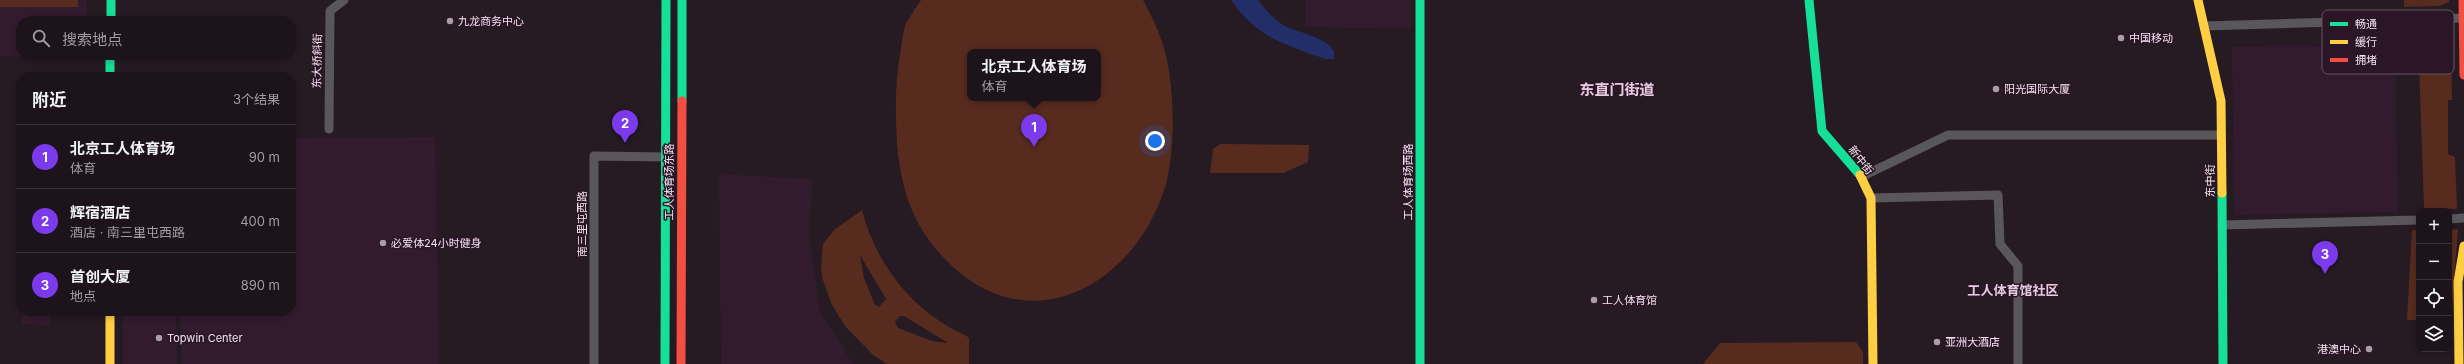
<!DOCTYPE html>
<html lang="zh">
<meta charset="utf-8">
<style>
:root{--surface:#1c141a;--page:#251d23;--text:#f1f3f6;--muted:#a09ea2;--line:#3a3339;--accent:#7c3aed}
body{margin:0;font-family:Inter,"Noto Sans SC",sans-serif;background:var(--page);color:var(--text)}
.controls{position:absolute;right:12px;bottom:12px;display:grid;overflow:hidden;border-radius:8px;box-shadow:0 2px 6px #0003}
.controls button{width:36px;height:36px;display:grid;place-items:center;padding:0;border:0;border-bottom:1px solid var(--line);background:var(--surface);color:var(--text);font:20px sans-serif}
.you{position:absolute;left:1155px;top:141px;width:14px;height:14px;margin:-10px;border:3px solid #fff;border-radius:50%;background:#1a73e8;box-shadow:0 0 0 6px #1a73e833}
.badge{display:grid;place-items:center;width:26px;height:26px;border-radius:50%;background:var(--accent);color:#fff;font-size:13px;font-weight:700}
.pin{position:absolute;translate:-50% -33px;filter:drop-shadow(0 1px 2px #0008)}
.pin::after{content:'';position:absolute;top:21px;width:14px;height:12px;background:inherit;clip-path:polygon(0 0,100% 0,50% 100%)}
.popup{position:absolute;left:967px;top:49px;width:134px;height:52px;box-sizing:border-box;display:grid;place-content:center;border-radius:8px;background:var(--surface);filter:drop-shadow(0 1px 3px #0005);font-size:13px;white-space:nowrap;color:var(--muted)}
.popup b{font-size:15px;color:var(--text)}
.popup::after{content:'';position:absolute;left:50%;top:100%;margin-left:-8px;border:8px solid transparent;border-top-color:var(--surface)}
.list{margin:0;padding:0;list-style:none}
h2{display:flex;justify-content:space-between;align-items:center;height:52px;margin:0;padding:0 16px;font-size:17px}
h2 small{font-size:13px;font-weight:400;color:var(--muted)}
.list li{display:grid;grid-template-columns:26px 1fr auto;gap:12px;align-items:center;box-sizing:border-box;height:64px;padding:0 16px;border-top:1px solid var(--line)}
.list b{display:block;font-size:15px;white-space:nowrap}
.list p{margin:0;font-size:13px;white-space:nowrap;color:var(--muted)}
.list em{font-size:13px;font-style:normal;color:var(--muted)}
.icon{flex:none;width:22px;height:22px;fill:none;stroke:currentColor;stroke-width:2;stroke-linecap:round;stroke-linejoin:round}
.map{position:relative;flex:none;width:2464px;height:364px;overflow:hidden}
.search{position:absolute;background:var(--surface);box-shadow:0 2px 6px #0003;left:16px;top:16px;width:280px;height:44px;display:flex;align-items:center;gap:10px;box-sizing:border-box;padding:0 14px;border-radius:16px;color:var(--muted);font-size:15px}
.panel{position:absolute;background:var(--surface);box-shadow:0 2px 6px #0003;left:16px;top:72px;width:280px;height:244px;border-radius:16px}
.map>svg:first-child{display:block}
.built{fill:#331b2e}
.green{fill:#582b1f;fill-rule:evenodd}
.water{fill:#212e68}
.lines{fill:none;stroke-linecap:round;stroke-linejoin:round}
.street{stroke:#5a575c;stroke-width:9}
.fast{stroke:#16e098;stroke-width:9}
.slow{stroke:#ffcf43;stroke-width:9}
.jam{stroke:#f24e42;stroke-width:9}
.poi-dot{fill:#ab9da8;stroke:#2a1626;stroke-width:1.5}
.labels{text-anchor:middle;stroke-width:3;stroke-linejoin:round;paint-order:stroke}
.poi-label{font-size:11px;fill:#f3e4ef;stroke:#2a1626;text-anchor:start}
.street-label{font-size:11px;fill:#f3e4ef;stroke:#2a1626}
.quarter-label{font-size:13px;font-weight:bold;fill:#e8cbe1;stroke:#2a1626}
.district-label{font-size:15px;font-weight:bold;fill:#e8cbe1;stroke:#2a1626}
.key{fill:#2a1626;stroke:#665462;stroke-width:1}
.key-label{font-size:11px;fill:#f3e4ef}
</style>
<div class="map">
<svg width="2464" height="364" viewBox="0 0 2464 364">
<rect width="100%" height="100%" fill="#261a23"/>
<!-- built -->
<path class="built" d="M 0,0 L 87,0 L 87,21 L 21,21 L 21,55 L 87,56 L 0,56 Z
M 1305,0 L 1411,0 L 1411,29 L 1305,27 Z
M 2395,45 L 2398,212 L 2234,215 L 2232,47 Z
M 435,137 L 439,364 L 181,364 L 180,311 L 291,311 L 291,138 Z
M 719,174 L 813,179 L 809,232 L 819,309 L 853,364 L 721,364 Z
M 22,311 L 50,313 L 50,325 L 22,324 Z
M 123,311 L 176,311 L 177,364 L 123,364 Z"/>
<!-- green -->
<path class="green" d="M 0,0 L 78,0 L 78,7 L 0,7 Z
M 921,0 L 1143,0 C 1153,19 1163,39 1167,60 C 1175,100 1176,162 1161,199 C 1126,289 1029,339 951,265 C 914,230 901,192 897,143 C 895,111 895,80 901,48 C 902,41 903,33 905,26 C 909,17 916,8 921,0 ZM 970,52 L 1098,52 L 1098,98 L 970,98 Z
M 2404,0 L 2449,0 L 2449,2 L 2440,6 L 2404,7 Z
M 2418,33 L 2451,33 L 2452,100 L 2448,100 L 2448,154 L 2455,157 L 2457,209 L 2424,208 Z
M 1220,144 L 1309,145 L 1308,162 L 1283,173 L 1210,173 L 1213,149 Z
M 862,210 C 876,265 914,313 967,336 L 969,339 L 969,364 L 887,364 L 873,355 L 845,326 L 832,305 L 823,280 L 821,269 L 823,244 L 834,230 ZM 860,255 L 886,299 L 879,307 L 875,305 L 864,278 ZM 900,316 L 904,316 L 948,343 L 932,341 L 898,328 L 895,322 Z
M 2458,229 L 2451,320 L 2449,320 L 2449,230 Z
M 2412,230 L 2419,230 L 2419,320 L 2407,320 Z
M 1856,342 L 1863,352 L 1863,364 L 1703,364 L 1720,343 Z"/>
<!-- water -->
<path class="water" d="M 1231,0 L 1258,0 C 1266,10 1274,20 1285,26 C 1299,33 1326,37 1334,51 L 1334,59 L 1325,59 C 1283,44 1258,38 1231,0 Z"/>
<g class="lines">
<!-- street -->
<path class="street" d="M 2204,26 L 2463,18
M 329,129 L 330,11 L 344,0
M 1861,177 L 1948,135 L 2221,135
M 1871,198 L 1998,195 L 2000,244 L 2018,266 L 2018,364
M 2449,219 L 2464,218
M 2222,225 L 2419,220
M 594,364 L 594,156 L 666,157"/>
<!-- fast -->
<path class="fast" d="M 111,0 L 111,21
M 1420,0 L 1420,364
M 1809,0 L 1822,131 L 1860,175
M 110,55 L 110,77
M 682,101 L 682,0
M 2222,193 L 2223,364
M 665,364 L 666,0"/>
<!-- slow -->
<path class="slow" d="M 2198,0 L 2221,101 L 2222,193
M 1860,175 L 1871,198 L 1873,364
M 110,311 L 110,364
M 2459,364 L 2458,282 L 2464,246"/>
<!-- jam -->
<path class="jam" d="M 2463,0 L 2464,75
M 681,364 L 682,101"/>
</g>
<!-- markers -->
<g class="poi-dot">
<circle cx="450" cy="21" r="4"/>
<circle cx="2121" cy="38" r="4"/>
<circle cx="1996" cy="89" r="4"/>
<circle cx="383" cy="243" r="4"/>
<circle cx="1594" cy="300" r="4"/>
<circle cx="159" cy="338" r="4"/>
<circle cx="1937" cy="342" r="4"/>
<circle cx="2369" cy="349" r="4"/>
</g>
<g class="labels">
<!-- poi labels -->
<g class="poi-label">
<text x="458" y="25">九龙商务中心</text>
<text x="2129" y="42">中国移动</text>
<text x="2004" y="93">阳光国际大厦</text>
<text x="391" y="247">必爱体24小时健身</text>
<text x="1602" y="304">工人体育馆</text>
<text x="167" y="342">Topwin Center</text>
<text x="1945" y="346">亚洲大酒店</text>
<text x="2361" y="353" text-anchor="end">港澳中心</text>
</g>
<!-- street labels -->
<g class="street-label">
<text transform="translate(317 61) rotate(-89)" y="4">东大桥斜街</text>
<text transform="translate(1861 160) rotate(52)" y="4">新中街</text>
<text transform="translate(2210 181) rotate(-90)" y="4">东中街</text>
<text transform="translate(669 182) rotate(-90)" y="4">工人体育场东路</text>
<text transform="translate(1408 182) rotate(-90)" y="4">工人体育场西路</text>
<text transform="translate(582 224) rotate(-90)" y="4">南三里屯西路</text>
</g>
<!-- quarter labels -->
<g class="quarter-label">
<text x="2013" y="295">工人体育馆社区</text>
</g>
<!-- district labels -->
<g class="district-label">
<text x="1617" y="95">东直门街道</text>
</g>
</g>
<!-- legend -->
<rect x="2322" y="10" width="132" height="64" rx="6" class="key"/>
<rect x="2330" y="22" width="18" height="4" fill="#16e098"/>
<rect x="2330" y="40" width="18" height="4" fill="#ffcf43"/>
<rect x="2330" y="58" width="18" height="4" fill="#f24e42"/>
<g class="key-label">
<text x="2355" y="28">畅通</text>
<text x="2355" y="46">缓行</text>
<text x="2355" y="64">拥堵</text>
</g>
</svg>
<div class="controls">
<button>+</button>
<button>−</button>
<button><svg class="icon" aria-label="locate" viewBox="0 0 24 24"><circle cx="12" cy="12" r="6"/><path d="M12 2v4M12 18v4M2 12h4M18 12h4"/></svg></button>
<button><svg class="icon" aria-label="layers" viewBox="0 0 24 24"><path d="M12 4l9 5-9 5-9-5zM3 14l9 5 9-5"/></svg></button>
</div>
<div class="you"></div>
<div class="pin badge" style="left:1034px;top:147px">1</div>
<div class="popup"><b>北京工人体育场</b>体育</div>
<div class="pin badge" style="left:625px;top:143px">2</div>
<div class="pin badge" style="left:2325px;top:274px">3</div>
<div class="search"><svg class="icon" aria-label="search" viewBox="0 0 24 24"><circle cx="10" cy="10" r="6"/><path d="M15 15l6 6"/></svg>搜索地点</div>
<section class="panel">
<h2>附近<small>3个结果</small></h2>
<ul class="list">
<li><span class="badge">1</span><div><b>北京工人体育场</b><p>体育</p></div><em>90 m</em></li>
<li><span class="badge">2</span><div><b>辉宿酒店</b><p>酒店 · 南三里屯西路</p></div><em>400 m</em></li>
<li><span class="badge">3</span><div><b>首创大厦</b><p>地点</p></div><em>890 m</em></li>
</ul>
</section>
</div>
